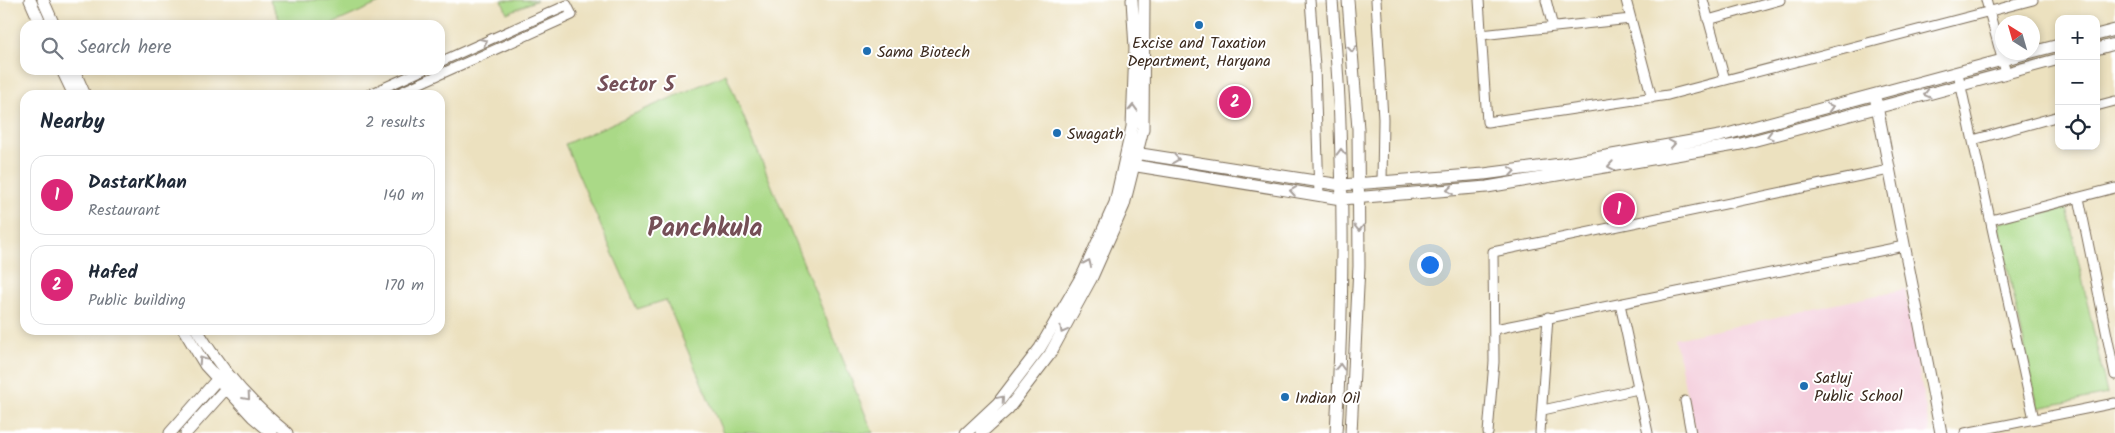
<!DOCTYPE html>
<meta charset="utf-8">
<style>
:root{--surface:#fff;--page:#f6f6f7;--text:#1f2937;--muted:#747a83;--line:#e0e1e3;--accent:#db2777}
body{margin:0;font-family:Kalam,sans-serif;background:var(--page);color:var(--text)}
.controls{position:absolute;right:15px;top:15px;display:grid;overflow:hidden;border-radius:10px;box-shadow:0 2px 8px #0003}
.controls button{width:45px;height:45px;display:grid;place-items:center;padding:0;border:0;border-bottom:1px solid var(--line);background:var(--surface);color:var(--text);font:25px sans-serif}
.compass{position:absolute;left:1995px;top:15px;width:45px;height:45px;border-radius:50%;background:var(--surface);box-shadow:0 2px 8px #0003;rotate:323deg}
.you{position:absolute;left:1429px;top:264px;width:18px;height:18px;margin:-12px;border:4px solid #fff;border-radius:50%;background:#1a73e8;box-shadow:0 0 0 8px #1a73e833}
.badge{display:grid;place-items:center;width:32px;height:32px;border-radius:50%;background:var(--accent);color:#fff;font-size:16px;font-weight:700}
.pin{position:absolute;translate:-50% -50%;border:2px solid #fff;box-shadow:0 1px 5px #0006}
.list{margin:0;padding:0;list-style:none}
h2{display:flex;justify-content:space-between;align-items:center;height:65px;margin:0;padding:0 20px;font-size:21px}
h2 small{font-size:16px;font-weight:400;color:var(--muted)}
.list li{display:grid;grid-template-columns:32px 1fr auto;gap:15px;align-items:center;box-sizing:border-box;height:80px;margin:0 10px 10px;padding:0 10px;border:1px solid var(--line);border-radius:15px}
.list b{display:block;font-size:19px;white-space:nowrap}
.list p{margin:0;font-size:16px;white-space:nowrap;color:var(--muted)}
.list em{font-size:16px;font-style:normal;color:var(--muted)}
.icon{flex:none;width:28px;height:28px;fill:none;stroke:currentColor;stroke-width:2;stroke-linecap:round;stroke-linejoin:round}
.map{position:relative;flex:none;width:2115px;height:433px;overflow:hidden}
.search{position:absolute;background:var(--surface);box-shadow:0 2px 8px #0003;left:20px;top:20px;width:425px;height:55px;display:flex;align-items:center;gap:12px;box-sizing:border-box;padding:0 18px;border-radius:15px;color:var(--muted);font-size:19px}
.panel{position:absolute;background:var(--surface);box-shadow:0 2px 8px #0003;left:20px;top:90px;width:425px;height:245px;border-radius:15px}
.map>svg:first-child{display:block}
.built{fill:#f4cfdd}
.green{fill:#aad987;stroke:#728252}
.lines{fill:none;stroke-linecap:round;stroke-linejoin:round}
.minor-casing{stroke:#796a56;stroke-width:11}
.tertiary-casing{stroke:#796a56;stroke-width:13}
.minor{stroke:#fff;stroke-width:9}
.tertiary{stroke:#fff;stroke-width:11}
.oneway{stroke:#a79f9a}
.poi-dot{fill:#1f6fb2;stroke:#fff;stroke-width:2}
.labels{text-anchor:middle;stroke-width:4;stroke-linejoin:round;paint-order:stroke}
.poi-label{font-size:16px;fill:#3b2a1e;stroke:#fff;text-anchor:start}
.district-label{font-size:21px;font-weight:bold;fill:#754f57;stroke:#fff}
.town-label{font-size:26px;font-weight:bold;fill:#754f57;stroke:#fff}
</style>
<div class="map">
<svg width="2115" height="433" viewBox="0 0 2115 433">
<rect width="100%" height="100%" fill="#fff"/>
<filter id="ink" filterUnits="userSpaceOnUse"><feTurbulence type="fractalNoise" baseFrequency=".02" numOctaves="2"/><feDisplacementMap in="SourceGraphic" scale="10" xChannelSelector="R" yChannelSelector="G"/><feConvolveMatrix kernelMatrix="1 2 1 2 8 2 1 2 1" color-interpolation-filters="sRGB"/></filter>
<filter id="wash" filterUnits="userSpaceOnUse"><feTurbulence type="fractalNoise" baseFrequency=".0096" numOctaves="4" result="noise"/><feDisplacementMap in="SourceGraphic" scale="20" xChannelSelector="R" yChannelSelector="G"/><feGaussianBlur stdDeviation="1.12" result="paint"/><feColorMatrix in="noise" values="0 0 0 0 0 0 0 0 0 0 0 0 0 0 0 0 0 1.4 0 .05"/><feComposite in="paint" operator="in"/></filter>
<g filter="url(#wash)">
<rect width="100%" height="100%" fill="#ece1bf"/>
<!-- built -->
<path class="built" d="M 1905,289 L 1930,433 L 1695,433 L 1675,339 Z"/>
<!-- green -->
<path class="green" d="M 270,0 L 386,0 L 330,25 L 282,25 Z
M 502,0 L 537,0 L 507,13 Z
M 726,74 L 873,433 L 723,433 L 666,300 L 637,309 L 565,144 Z
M 2067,208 L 2107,394 L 2038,408 L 1998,223 Z"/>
</g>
<g filter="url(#ink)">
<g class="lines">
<defs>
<path id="minor" d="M 1310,0 L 1315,67 L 1319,195
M 1376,0 L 1383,119 L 1382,182
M 1479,0 L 1487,122 L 1668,95 L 2033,0
M 1546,0 L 1553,27
M 1626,0 L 1652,98
M 1703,0 L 1725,80
M 1986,0 L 2006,73
M 1708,20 L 1780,0
M 1481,35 L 1631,19
M 1958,73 L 2034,419
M 368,95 L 423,70
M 394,95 L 572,15 L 567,5 L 440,62
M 2096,106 L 2115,101
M 1973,140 L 2059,116
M 2079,198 L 2115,375
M 1991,220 L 2115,188
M 1620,304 L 1648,433
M 1495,329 L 1904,246
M 1685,401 L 1691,433
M 1543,410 L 1638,389
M 1488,433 L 1494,362 L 1493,252 L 1889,170
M 1540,433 L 1548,317
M 1965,433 L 2115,403"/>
<path id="tertiary" d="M 30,0 L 41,25
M 43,0 L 54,25
M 1332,0 C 1335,42 1339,83 1340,125 C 1344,228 1342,331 1336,433
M 1348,0 L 1358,129 L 1359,266 L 1351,433
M 2096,35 L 2115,30
M 2096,49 L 2115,44
M 2032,52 L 2059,45
M 62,70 L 74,95
M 74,70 L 85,95
M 1876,101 L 1941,433
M 1128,152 L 1341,185 L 1484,174 L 1561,164 L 1720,136 L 2032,52
M 1125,164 L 1341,199 L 1487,187 L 1741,144 L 2059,59
M 184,330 L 205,365 L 253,417 L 272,433
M 197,330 C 221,370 251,404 287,433
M 170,433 L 222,374
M 186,433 L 230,384
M 966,433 L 998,403 L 1040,348 L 1084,272 L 1115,203 L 1132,127 L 1135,48 L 1132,0
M 981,433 L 1008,409 L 1050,354 L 1092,277 L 1124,205 L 1143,129 L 1144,0"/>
</defs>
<!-- minor casing -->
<use href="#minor" class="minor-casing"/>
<!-- tertiary casing -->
<use href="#tertiary" class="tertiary-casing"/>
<!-- minor -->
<use href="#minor" class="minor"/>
<!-- tertiary -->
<use href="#tertiary" class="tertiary"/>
</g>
<!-- one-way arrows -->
<defs><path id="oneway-chevron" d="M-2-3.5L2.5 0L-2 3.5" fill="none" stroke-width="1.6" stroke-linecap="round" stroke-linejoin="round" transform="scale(1.25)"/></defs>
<g class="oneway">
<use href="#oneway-chevron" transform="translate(484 42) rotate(-24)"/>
<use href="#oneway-chevron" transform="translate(1352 49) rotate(86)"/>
<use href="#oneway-chevron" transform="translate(1927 94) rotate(165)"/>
<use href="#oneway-chevron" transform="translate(1830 107) rotate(-15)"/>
<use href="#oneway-chevron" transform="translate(1133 108) rotate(-88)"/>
<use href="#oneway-chevron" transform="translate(1770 136) rotate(165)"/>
<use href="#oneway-chevron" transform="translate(1672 144) rotate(-10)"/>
<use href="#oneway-chevron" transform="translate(1341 152) rotate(-91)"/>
<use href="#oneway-chevron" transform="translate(1176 159) rotate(9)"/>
<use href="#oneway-chevron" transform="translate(1611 166) rotate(170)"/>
<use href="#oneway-chevron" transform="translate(1512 171) rotate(-8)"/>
<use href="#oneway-chevron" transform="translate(1450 190) rotate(175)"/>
<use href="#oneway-chevron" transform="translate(1293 191) rotate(-171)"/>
<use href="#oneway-chevron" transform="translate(1359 228) rotate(89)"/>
<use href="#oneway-chevron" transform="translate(1088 263) rotate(-66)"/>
<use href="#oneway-chevron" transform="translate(1063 330) rotate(119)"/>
<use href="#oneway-chevron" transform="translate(202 360) rotate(-123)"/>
<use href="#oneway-chevron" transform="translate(1340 367) rotate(-87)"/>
<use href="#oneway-chevron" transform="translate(247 397) rotate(49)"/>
<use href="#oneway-chevron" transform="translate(1001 399) rotate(-50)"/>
</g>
</g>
<!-- markers -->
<g class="poi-dot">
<circle cx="1199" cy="25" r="5"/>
<circle cx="867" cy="51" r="5"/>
<circle cx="1057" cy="133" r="5"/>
<circle cx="1804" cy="386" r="5"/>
<circle cx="1285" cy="397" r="5"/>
</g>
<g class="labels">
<!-- poi labels -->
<g class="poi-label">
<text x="1199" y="48" text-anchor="middle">Excise and Taxation<tspan x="1199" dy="18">Department, Haryana</tspan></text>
<text x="877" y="57">Sama Biotech</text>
<text x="1067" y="139">Swagath</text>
<text x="1814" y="383">Satluj<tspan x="1814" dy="18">Public School</tspan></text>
<text x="1295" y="403">Indian Oil</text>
</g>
<!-- district labels -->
<g class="district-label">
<text x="636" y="91">Sector 5</text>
</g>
<!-- town labels -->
<g class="town-label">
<text x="705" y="236">Panchkula</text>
</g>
</g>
</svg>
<div class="controls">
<button>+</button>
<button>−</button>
<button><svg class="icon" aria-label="locate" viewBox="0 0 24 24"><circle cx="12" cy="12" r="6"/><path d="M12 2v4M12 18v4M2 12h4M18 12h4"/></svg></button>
</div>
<svg class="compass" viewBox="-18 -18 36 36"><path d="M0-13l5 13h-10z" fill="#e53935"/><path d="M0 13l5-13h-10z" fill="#747a83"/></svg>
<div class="you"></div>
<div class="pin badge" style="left:1619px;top:209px">1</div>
<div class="pin badge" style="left:1235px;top:102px">2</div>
<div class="search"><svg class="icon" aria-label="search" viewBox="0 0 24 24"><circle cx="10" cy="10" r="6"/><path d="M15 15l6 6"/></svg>Search here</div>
<section class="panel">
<h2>Nearby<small>2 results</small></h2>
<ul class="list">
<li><span class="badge">1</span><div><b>DastarKhan</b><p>Restaurant</p></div><em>140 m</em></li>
<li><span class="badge">2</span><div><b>Hafed</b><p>Public building</p></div><em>170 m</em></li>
</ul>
</section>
</div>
